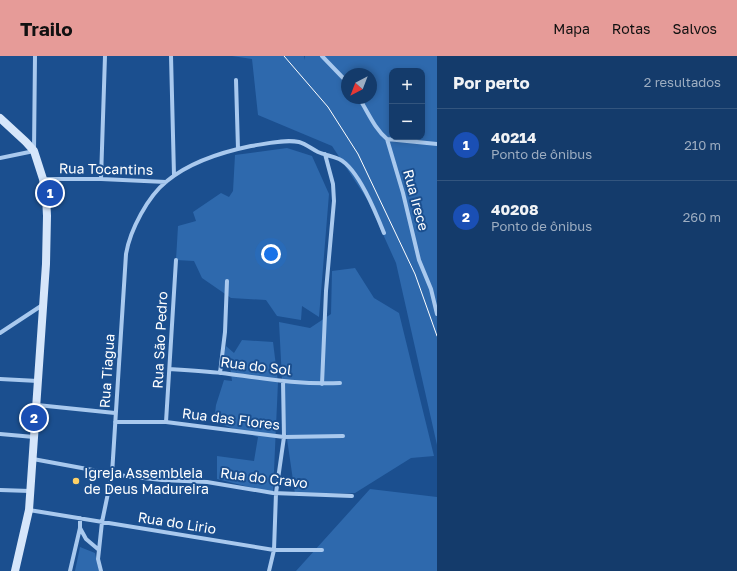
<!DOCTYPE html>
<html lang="pt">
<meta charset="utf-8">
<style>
:root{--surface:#143b6b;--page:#214673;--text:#f1f3f6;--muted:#9dadc1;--line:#33557e;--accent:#e69b98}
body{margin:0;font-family:"Golos Text",sans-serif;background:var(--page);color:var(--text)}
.controls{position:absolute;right:12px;top:12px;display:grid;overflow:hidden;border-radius:8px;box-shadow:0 2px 6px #0003}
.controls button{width:36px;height:36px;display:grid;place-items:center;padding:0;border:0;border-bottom:1px solid var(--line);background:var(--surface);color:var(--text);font:20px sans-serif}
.compass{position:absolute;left:341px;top:12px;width:36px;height:36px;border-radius:50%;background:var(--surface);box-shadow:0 2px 6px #0003;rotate:222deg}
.you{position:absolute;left:271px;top:198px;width:14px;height:14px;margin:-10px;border:3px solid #fff;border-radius:50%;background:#1a73e8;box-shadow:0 0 0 6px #1a73e833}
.badge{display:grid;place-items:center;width:26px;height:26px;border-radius:50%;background:var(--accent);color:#fff;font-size:13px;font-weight:700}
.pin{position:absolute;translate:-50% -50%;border:2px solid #fff;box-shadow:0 1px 4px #0006}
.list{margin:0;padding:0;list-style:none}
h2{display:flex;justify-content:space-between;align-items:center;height:52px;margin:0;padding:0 16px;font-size:17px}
h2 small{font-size:13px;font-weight:400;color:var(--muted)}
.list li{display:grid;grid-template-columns:26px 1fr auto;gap:12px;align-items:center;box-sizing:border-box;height:72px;padding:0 16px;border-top:1px solid var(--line)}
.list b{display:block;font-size:15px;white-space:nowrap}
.list p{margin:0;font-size:13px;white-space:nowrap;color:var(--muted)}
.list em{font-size:13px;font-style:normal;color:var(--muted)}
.map{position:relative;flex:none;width:437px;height:515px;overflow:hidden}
header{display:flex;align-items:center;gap:24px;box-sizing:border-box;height:56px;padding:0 20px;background:var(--accent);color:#111}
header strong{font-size:19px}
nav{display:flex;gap:22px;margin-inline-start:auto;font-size:14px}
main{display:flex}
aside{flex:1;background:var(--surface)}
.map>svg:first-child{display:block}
.green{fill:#2e69ad;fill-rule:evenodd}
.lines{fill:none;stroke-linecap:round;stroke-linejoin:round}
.street{stroke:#a9c9ee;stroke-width:4}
.secondary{stroke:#d6e6fa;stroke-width:8}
.tram{stroke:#fff;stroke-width:1}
.poi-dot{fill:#ffd166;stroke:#1b4f8f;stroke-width:1.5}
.labels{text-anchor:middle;stroke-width:4;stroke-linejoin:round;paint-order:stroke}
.street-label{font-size:14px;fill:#fff;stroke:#1b4f8f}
.poi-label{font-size:14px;fill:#fff;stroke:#1b4f8f;text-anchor:start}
</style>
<header>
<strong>Trailo</strong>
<nav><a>Mapa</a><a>Rotas</a><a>Salvos</a></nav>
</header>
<main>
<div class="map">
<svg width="437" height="515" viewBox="0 0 437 515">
<rect width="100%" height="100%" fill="#1b4f8f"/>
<!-- green -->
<path class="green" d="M 232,0 L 304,0 L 305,4 L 305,0 L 437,0 L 437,389 L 396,207 L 367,143 L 332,90 L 258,59 L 252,3 ZM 392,15 L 422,15 L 422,81 L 392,81 ZM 347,18 L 371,18 L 371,42 L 347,42 Z
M 287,92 L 312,100 L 329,138 L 319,261 L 302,250 L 301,264 L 277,260 L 266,244 L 231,242 L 202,222 L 194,205 L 176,204 L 178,170 L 196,165 L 193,156 L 221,137 L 229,141 L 233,135 L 235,99 Z
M 355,212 L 374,242 L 399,257 L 434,400 L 411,402 L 355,437 L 295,438 L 284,362 L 279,266 L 310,272 L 331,258 L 332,215 Z
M 242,284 L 273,286 L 278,326 L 273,437 L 217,423 L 217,400 L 254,405 L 258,381 L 214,366 L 216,349 L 224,324 L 232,325 L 230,309 L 221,308 L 226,290 L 234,297 Z
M 370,433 L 437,441 L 437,515 L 296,515 Z
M 80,491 L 95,497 L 99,515 L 75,515 Z"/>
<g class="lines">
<!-- street -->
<path class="street" d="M 171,0 L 174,119
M 322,0 L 347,26
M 236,24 L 238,93
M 359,42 C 368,56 374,72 387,83 L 403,137 L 419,204 L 431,233 L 437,258
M 387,83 L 437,88
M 0,102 L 34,95 L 35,0
M 43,123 L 101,123 L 166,126
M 101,123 L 105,0
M 0,277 L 44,248
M 170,313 C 187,314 205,315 222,317 C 261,322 300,329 340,327
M 220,317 L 225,276 L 227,225
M 0,323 L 38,325
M 322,328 L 326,235 L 334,145 L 333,128 L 325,98
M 37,349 L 115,357
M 115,366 L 166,366 L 284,381 L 343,380
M 166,366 L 176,204
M 0,378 L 34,381
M 33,403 L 125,420 L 162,424 L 207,426 L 273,437 L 352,440
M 0,434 L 30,435
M 29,454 L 274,494 L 322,494
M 80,472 L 86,483 L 99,494
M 70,515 L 80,472 L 80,462
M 101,515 L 98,503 L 99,494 L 102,466 L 112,418 L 126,198 C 130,174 148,140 167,125 C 190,106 222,96 251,90 C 266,88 284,83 299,86 C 306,88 312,93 318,96 C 325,99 332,100 339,103 C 358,112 376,157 384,177
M 269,515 L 274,494 L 276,437 L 284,381 L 283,325"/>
<!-- secondary -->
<path class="secondary" d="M 0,62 L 26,86 L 34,95 L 43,123 L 46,140 L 47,160 L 46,208 L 29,454 L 15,515"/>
<!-- tram -->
<path class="tram" d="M 284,0 L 328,51 L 358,98 L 415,218 L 437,280"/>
</g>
<!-- markers -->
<circle class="poi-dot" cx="76" cy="425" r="4"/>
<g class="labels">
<!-- street labels -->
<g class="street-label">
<text transform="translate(106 113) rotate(1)" y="5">Rua Tocantins</text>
<text transform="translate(416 144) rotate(75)" y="5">Rua Irece</text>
<text transform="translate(160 284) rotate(-87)" y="5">Rua São Pedro</text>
<text transform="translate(256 310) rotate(7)" y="5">Rua do Sol</text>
<text transform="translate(107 315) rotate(-86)" y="5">Rua Tiagua</text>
<text transform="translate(231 363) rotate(7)" y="5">Rua das Flores</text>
<text transform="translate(264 422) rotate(7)" y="5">Rua do Cravo</text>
<text transform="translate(177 467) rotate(9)" y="5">Rua do Lirio</text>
</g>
<!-- poi labels -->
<g class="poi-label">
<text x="84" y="422">Igreja Assembleia<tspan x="84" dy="16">de Deus Madureira</tspan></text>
</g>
</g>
</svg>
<div class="controls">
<button>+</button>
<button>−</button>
</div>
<svg class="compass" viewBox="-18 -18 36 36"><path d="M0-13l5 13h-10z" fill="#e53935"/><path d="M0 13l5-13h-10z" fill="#9dadc1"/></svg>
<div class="you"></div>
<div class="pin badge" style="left:50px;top:137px;background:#1a4fb4">1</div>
<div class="pin badge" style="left:34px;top:362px;background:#1a4fb4">2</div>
</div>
<aside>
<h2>Por perto<small>2 resultados</small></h2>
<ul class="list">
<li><span class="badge" style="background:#1a4fb4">1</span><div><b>40214</b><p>Ponto de ônibus</p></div><em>210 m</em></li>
<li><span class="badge" style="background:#1a4fb4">2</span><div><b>40208</b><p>Ponto de ônibus</p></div><em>260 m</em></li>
</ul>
</aside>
</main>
